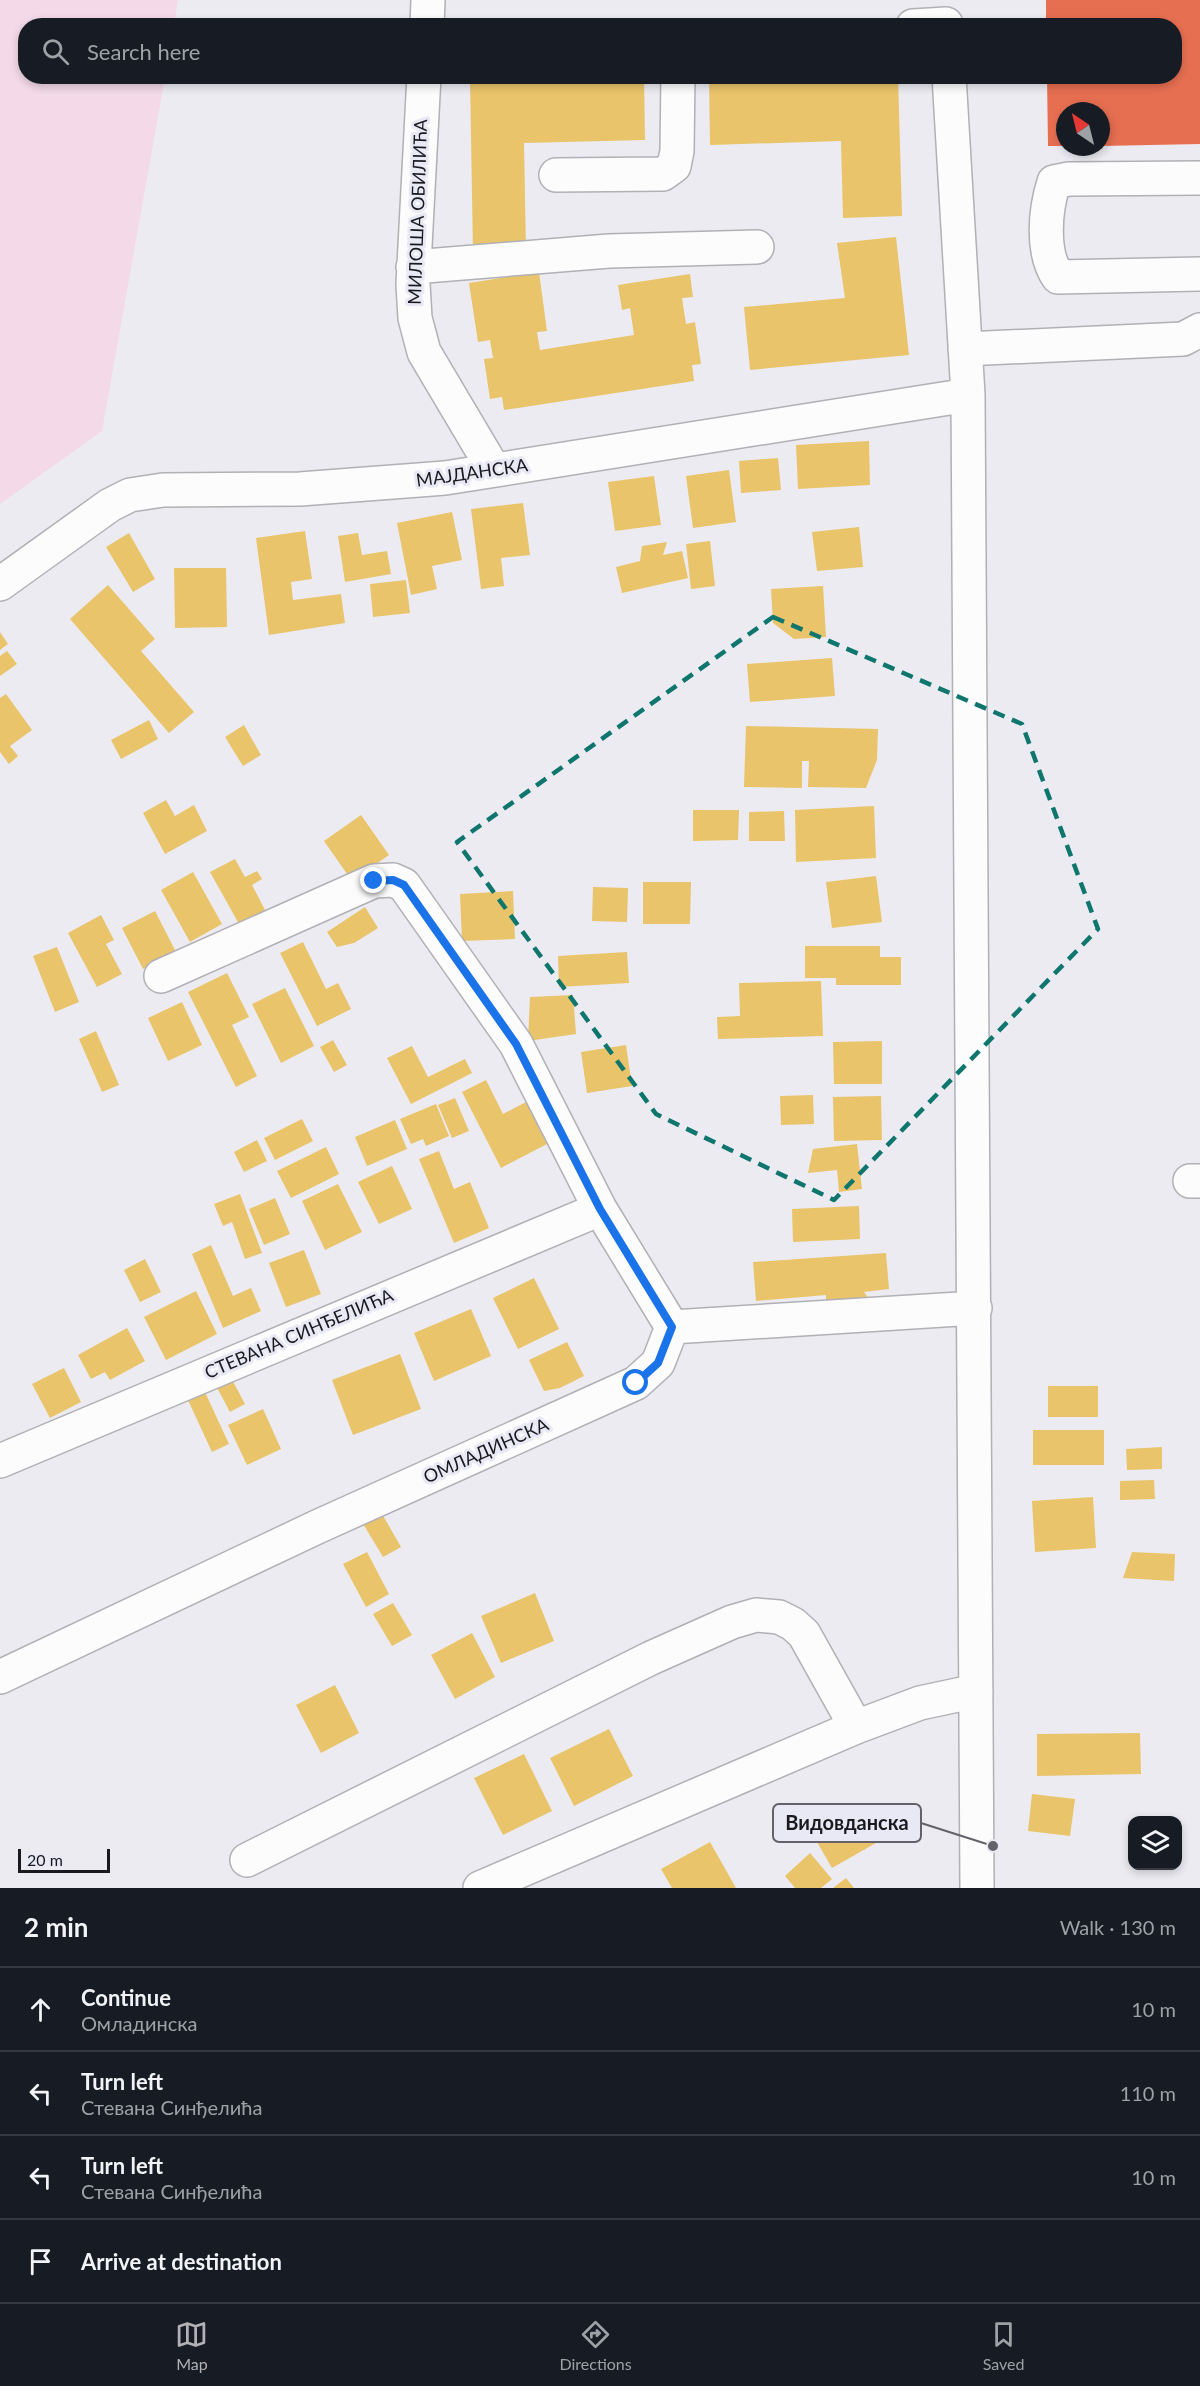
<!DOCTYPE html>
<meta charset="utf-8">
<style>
:root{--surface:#171b24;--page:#20242c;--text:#f1f3f6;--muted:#9ea1a6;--line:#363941;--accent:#b2b2b6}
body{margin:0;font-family:Lato,sans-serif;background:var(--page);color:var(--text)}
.controls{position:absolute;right:18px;bottom:18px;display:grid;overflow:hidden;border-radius:12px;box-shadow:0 3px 9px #0003}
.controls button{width:54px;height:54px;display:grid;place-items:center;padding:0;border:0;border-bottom:2px solid var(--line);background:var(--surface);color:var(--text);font:30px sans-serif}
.compass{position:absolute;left:1056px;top:102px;width:54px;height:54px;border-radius:50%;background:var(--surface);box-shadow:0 3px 9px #0003;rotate:325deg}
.scale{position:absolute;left:18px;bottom:15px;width:92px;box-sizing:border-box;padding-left:6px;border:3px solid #1a191e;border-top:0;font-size:16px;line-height:21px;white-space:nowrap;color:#1a191e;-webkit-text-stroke:4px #e9e8f5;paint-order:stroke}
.stop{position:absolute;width:18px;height:18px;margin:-14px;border:4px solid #1a73e8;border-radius:50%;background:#fff}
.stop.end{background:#1a73e8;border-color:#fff;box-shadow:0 2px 6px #0008}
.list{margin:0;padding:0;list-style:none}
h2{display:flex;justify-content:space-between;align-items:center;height:78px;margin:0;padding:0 24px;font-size:26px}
h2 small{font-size:20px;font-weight:400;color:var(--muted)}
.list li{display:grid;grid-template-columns:39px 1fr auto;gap:18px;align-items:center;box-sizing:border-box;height:84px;padding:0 24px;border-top:2px solid var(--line)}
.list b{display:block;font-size:22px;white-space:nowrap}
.list p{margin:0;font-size:20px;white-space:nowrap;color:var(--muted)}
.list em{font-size:20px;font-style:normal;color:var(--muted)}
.icon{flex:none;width:33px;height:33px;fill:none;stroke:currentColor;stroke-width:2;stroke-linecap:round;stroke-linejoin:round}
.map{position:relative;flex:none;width:1200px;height:1888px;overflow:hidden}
.search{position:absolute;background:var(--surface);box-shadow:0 3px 9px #0003;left:18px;right:18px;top:18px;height:66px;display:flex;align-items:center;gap:15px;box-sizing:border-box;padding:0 21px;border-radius:24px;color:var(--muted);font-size:22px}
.sheet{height:414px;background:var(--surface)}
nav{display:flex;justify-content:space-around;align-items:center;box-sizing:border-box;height:84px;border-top:2px solid var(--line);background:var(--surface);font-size:16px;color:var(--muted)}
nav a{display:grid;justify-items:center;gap:3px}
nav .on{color:var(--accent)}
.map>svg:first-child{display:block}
.green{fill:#f4d9e8}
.homes{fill:#e9c46a}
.shops{fill:#e76f51}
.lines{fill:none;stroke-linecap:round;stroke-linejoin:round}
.minor-casing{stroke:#b0b0b5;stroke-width:36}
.minor{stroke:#fcfcfd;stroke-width:33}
.route{stroke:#1a73e8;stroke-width:8}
.marked{fill:none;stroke:#0f766e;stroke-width:4.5;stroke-dasharray:12 8;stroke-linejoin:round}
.labels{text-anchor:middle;stroke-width:6;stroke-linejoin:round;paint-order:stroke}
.street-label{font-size:18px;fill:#1a191e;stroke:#e9e8f5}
.leader{fill:none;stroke:#646268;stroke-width:2}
.callout-dot{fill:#646268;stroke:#e9e8f5;stroke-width:2}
.callout{fill:#e9e8f5;stroke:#646268;stroke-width:2}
.callout-label{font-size:20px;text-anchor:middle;font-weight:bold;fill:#1a191e}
</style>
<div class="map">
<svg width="1200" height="1888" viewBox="0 0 1200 1888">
<rect width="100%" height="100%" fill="#ecebf2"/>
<!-- green -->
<path class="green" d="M 0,0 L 178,0 L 174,25 L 26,26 L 26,76 L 165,77 L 102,431 L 0,504 Z"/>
<!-- homes -->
<path class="homes" d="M 644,76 L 645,140 L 524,143 L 526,252 L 473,253 L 470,79 Z
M 709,76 L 898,76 L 902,216 L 843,218 L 841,141 L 710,145 Z
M 896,237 L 909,355 L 750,370 L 744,307 L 845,298 L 837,243 Z
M 539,272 L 547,331 L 537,332 L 540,350 L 634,335 L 630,308 L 622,310 L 618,285 L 690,274 L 693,297 L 682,298 L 686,324 L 695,322 L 701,364 L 692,365 L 694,381 L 504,410 L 502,397 L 490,399 L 484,359 L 493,358 L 490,340 L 478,342 L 469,283 Z
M 869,441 L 870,485 L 798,489 L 796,445 Z
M 778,458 L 781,490 L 741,493 L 739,461 Z
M 729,470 L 736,522 L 693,528 L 686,476 Z
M 654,476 L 661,525 L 615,531 L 608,482 Z
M 523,503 L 530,555 L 501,558 L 504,586 L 481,589 L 471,509 Z
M 452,512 L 462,560 L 432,566 L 437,589 L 411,595 L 397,523 Z
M 859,527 L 863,567 L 817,571 L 812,532 Z
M 305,531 L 312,579 L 291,582 L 293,600 L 341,594 L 345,623 L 269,635 L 256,538 Z
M 129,533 L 155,579 L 133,592 L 106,547 Z
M 358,533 L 362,555 L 387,551 L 391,574 L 345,582 L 338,536 Z
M 710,541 L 715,586 L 691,589 L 686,544 Z
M 667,542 L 663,555 L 682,551 L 688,578 L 622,593 L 616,567 L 640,561 L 642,546 Z
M 174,568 L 226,568 L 227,627 L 175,628 Z
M 406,580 L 410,613 L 373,617 L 370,584 Z
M 108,585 L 155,639 L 141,651 L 194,712 L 169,733 L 70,619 Z
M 823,586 L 826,637 L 794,639 L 773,623 L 771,589 Z
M 0,632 L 8,644 L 0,650 Z
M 7,651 L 17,664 L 0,676 L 0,656 Z
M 832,658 L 835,696 L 750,702 L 747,664 Z
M 6,694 L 32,730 L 10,746 L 18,756 L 9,764 L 0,752 L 0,698 Z
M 149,720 L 158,739 L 121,759 L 111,740 Z
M 244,725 L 261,755 L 243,766 L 225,737 Z
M 746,726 L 878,729 L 877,760 L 866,788 L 808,787 L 809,761 L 802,761 L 802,788 L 744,787 Z
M 166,800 L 175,816 L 194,805 L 207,831 L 165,854 L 143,813 Z
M 874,806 L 876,858 L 796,862 L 795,810 Z
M 693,810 L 739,810 L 738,840 L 693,841 Z
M 784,811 L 785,841 L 749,841 L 749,812 Z
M 361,815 L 389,855 L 352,881 L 324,841 Z
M 235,859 L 245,877 L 257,871 L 262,879 L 252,885 L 265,910 L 239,924 L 210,872 Z
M 193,872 L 222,924 L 190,942 L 161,890 Z
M 876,876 L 882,922 L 832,928 L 826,882 Z
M 643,882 L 691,882 L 690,924 L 643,924 Z
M 593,887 L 628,888 L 627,922 L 592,921 Z
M 513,891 L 515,939 L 462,941 L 460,894 Z
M 365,907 L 378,928 L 354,943 L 337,947 L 327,932 Z
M 155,911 L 176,952 L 143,969 L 122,928 Z
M 101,915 L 114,940 L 106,944 L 122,974 L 97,987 L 68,933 Z
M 303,942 L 326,989 L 338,983 L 351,1009 L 317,1026 L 280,953 Z
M 805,946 L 880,946 L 880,957 L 901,957 L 901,985 L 836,985 L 836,978 L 805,978 Z
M 57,947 L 79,1002 L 55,1012 L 33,956 Z
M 627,952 L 629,983 L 559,987 L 558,956 Z
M 227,973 L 249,1017 L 232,1025 L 257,1076 L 236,1087 L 188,992 Z
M 821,981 L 823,1036 L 718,1039 L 717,1017 L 740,1016 L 739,983 Z
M 285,988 L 314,1046 L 281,1063 L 252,1004 Z
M 573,995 L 576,1034 L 528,1041 L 530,997 Z
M 182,1002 L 202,1045 L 168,1061 L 148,1018 Z
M 96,1031 L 119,1085 L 102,1092 L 79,1039 Z
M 333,1040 L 347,1065 L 334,1072 L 320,1047 Z
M 882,1041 L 882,1084 L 834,1084 L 833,1042 Z
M 626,1045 L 632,1086 L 587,1093 L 581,1052 Z
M 412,1046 L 428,1077 L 465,1059 L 472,1073 L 411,1104 L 387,1058 Z
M 486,1080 L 503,1114 L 526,1102 L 547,1144 L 501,1168 L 462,1092 Z
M 813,1095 L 814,1124 L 781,1125 L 780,1096 Z
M 881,1096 L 882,1140 L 834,1141 L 833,1097 Z
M 455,1098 L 469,1131 L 452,1138 L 438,1105 Z
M 436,1104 L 449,1136 L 426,1146 L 423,1139 L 411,1144 L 400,1119 Z
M 302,1119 L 313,1141 L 275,1160 L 264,1138 Z
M 395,1120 L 407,1149 L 367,1166 L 355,1137 Z
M 257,1140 L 267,1161 L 244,1172 L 234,1152 Z
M 857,1144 L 862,1189 L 839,1192 L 837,1170 L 808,1173 L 813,1149 Z
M 326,1147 L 339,1174 L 291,1198 L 277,1171 Z
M 439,1151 L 454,1189 L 470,1182 L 489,1228 L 454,1243 L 419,1159 Z
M 392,1166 L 412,1209 L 379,1224 L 358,1182 Z
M 338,1184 L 362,1232 L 325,1250 L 302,1201 Z
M 240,1194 L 262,1253 L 245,1259 L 232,1222 L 223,1226 L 214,1204 Z
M 275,1198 L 290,1234 L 264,1245 L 249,1209 Z
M 859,1206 L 860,1239 L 793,1242 L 792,1209 Z
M 211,1245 L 233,1296 L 251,1288 L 261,1311 L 223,1328 L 192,1254 Z
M 304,1250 L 321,1294 L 286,1307 L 269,1263 Z
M 886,1253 L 889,1289 L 864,1292 L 870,1300 L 826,1303 L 826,1295 L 756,1301 L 753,1262 Z
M 145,1259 L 161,1292 L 140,1302 L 124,1270 Z
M 534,1278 L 559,1329 L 518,1349 L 493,1298 Z
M 196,1291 L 217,1334 L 166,1360 L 144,1317 Z
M 471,1309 L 491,1356 L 434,1381 L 414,1333 Z
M 127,1328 L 145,1361 L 110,1380 L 105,1372 L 91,1379 L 78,1355 Z
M 567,1342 L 584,1376 L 560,1388 L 544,1391 L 529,1360 Z
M 400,1354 L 421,1409 L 353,1435 L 332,1380 Z
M 64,1368 L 81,1402 L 50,1418 L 32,1384 Z
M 229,1374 L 245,1404 L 230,1412 L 214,1382 Z
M 1048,1386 L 1098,1386 L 1098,1417 L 1048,1417 Z
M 204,1390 L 229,1444 L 212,1452 L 187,1398 Z
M 263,1409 L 281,1449 L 247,1465 L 228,1425 Z
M 1033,1430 L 1104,1430 L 1104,1465 L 1033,1465 Z
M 1162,1447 L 1162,1469 L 1127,1470 L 1126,1449 Z
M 1154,1480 L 1155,1499 L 1120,1500 L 1120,1481 Z
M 1093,1497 L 1096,1548 L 1035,1552 L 1032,1501 Z
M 381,1512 L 401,1547 L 383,1557 L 362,1522 Z
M 367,1552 L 389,1594 L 366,1607 L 343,1564 Z
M 1132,1552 L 1175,1554 L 1174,1581 L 1123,1578 Z
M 535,1593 L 554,1641 L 501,1663 L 481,1616 Z
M 393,1603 L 412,1635 L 392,1646 L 373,1614 Z
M 472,1633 L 495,1677 L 455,1699 L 431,1655 Z
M 335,1685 L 359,1733 L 321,1753 L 296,1705 Z
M 609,1729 L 633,1776 L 574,1806 L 550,1758 Z
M 1140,1733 L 1141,1774 L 1037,1776 L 1037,1734 Z
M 524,1754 L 552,1811 L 503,1835 L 474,1778 Z
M 1032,1794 L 1075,1799 L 1070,1836 L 1028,1831 Z
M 869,1814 L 883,1839 L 832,1868 L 817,1842 Z
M 710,1842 L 736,1888 L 672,1888 L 661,1869 Z
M 810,1853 L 832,1879 L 821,1888 L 795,1888 L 785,1876 Z
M 846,1878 L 854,1888 L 833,1888 Z"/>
<!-- shops -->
<path class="shops" d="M 1046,0 L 1200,0 L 1200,144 L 1101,146 L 1101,111 L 1065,111 L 1065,146 L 1048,146 L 1047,76 L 1174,76 L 1174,26 L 1046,26 Z"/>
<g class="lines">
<defs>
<path id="minor" d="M 427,26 L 428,0
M 913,26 L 946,24
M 424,76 L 413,284 L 415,318 L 424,352 L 494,470
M 949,76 L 968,395 L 977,1888
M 556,175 L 663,174 L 674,166 L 677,151 L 678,76
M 1200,178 L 1069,179 L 1054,182 C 1045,210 1041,252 1058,277 L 1200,274
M 413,267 L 609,251 L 757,247
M 965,349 L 1183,339 L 1200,330
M 0,584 L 110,505 L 130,495 L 163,490 L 300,489 L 445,478 L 968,395
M 161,976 L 374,881 L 393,880 L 404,885 L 516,1044 L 600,1209 L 672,1327
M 1190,1181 L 1200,1181
M 672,1327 L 975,1308
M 0,1461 L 600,1209
M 0,1677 L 317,1527 L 636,1383 L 658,1363 L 672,1327
M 247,1860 L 651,1658 L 732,1622 L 756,1615 L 779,1617 L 793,1624 L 804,1634 L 856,1727
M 480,1888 L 856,1727 L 920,1703 L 976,1691"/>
</defs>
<!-- minor casing -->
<use href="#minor" class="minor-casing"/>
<!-- minor -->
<use href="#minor" class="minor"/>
</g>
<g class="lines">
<!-- route -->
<path class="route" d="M 374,881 L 393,880 L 404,885 L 516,1044 L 600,1209 L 672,1327 L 658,1363 L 636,1383"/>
</g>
<!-- marked area -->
<path class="marked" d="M 773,617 L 1022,724 L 1098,929 L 834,1200 L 656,1114 L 457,842 Z"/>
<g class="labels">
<!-- street labels -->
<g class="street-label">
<text transform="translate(418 212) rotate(-88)" y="6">МИЛОША ОБИЛИЋА</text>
<text transform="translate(472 473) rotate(-8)" y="6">МАЈДАНСКА</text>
<text transform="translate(299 1334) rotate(-23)" y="6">СТЕВАНА СИНЂЕЛИЋА</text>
<text transform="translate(486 1451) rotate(-24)" y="6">ОМЛАДИНСКА</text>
</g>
</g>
<!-- callouts -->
<path class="leader" d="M993 1846L921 1823"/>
<circle class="callout-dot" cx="993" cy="1846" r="6"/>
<rect class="callout" x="773" y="1804" width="148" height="38" rx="6"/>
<g class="callout-label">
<text x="847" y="1830">Видовданска</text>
</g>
</svg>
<div class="controls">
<button><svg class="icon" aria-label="layers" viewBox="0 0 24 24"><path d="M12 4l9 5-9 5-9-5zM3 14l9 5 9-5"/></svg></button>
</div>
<svg class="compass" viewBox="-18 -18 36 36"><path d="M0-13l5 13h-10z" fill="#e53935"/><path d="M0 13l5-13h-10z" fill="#9ea1a6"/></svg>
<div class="scale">20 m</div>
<div class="stop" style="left:636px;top:1383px"></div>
<div class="stop end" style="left:374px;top:881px"></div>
<div class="search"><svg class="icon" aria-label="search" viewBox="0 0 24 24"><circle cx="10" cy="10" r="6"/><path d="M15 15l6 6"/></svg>Search here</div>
</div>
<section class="sheet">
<h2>2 min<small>Walk · 130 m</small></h2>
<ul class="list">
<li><svg class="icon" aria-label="ahead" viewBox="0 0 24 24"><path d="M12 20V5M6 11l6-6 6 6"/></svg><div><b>Continue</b><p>Омладинска</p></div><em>10 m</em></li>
<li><svg class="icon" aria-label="left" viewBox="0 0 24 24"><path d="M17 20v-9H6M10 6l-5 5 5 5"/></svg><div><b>Turn left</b><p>Стевана Синђелића</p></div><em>110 m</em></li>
<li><svg class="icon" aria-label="left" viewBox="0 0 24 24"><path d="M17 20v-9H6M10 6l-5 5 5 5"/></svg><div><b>Turn left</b><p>Стевана Синђелића</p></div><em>10 m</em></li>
<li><svg class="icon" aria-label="arrive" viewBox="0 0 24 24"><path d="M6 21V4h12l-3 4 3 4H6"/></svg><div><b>Arrive at destination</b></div></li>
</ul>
</section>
<nav>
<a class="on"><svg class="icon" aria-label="map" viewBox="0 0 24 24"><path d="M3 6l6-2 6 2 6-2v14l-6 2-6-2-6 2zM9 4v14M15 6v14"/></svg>Map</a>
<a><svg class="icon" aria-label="directions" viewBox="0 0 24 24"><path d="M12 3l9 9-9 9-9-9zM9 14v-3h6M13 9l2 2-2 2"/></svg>Directions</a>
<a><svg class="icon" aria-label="saved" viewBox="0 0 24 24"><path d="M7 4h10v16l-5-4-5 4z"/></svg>Saved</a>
</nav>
